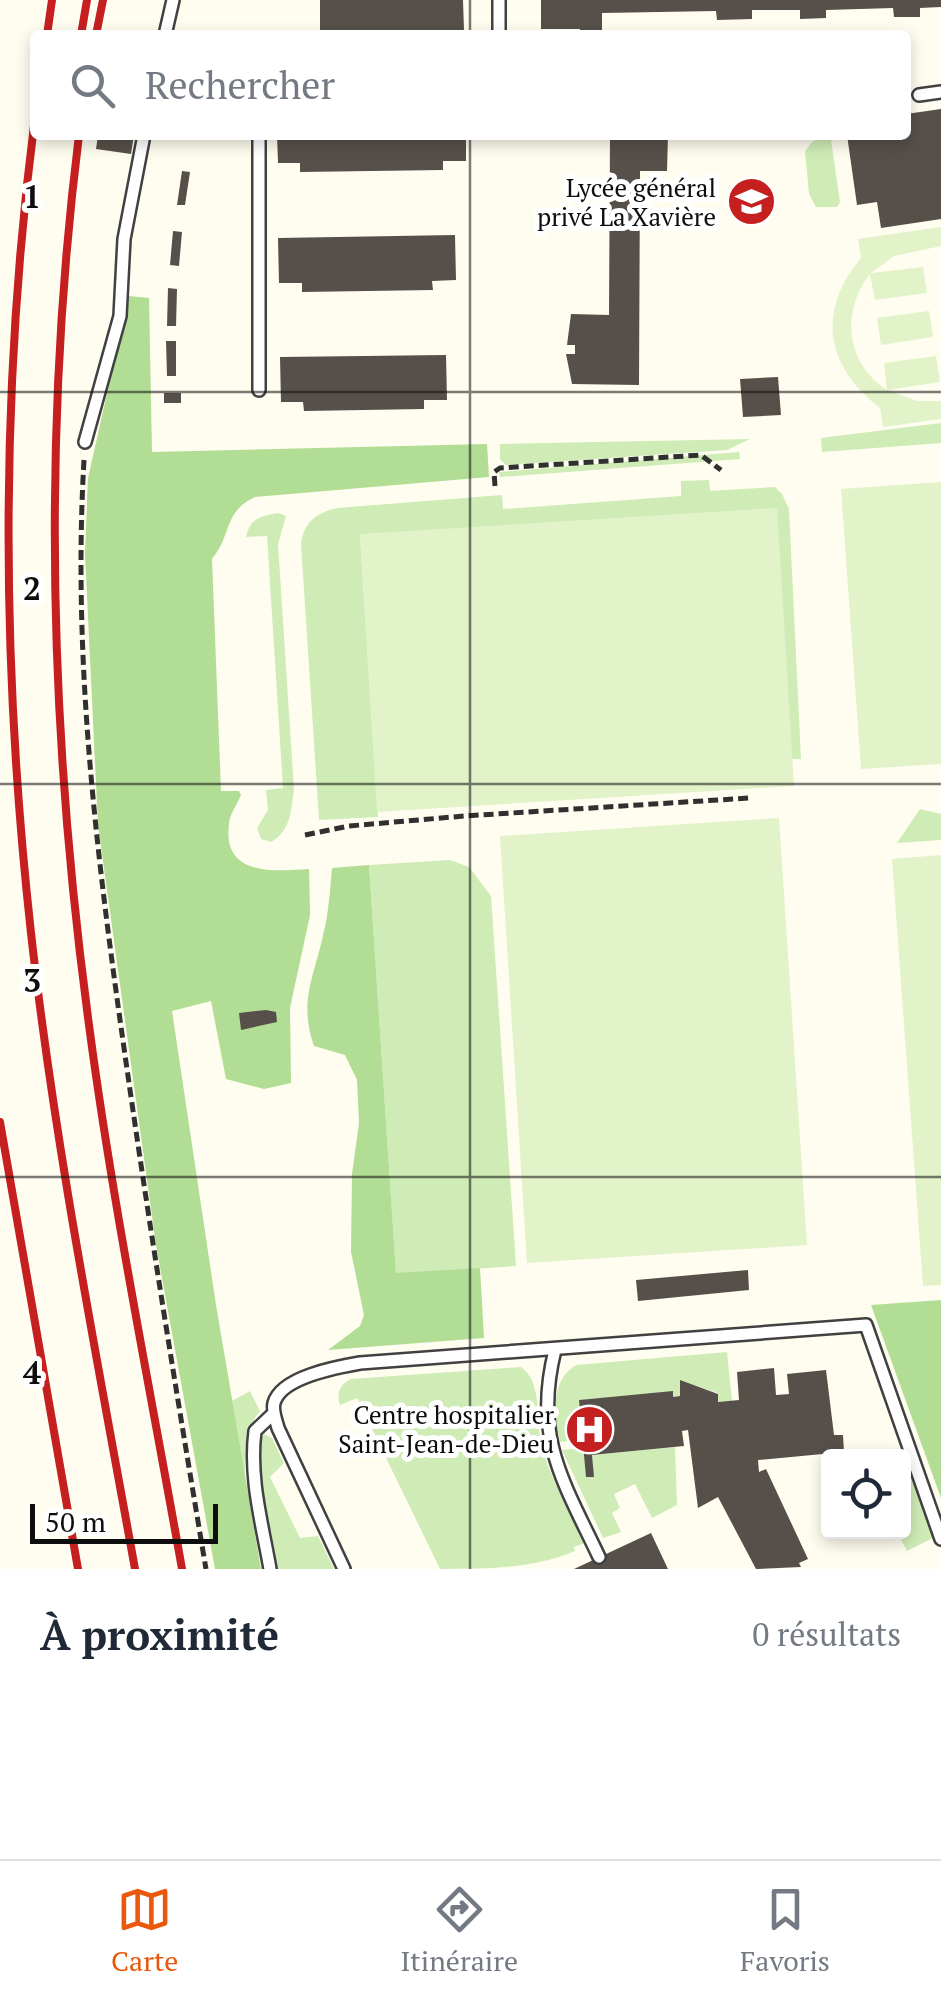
<!DOCTYPE html>
<html lang="fr">
<meta charset="utf-8">
<style>
:root{--surface:#fff;--page:#f6f6f7;--text:#1f2937;--muted:#747a83;--line:#e0e1e3;--accent:#ea580c}
body{margin:0;font-family:"PT Serif",serif;background:var(--page);color:var(--text)}
.controls{position:absolute;right:30px;bottom:30px;display:grid;overflow:hidden;border-radius:10px;box-shadow:0 5px 15px #0003}
.controls button{width:90px;height:90px;display:grid;place-items:center;padding:0;border:0;border-bottom:2px solid var(--line);background:var(--surface);color:var(--text);font:50px sans-serif}
.scale{position:absolute;left:30px;bottom:25px;width:188px;box-sizing:border-box;padding-left:10px;border:5px solid #0e0e0e;border-top:0;font-size:28px;line-height:35px;white-space:nowrap;color:#0e0e0e;-webkit-text-stroke:8px #fff;paint-order:stroke}
.list{margin:0;padding:0;list-style:none}
h2{display:flex;justify-content:space-between;align-items:center;height:130px;margin:0;padding:0 40px;font-size:42px}
h2 small{font-size:32px;font-weight:400;color:var(--muted)}
.icon{flex:none;width:55px;height:55px;fill:none;stroke:currentColor;stroke-width:2;stroke-linecap:round;stroke-linejoin:round}
.map{position:relative;flex:none;width:941px;height:1569px;overflow:hidden}
.search{position:absolute;background:var(--surface);box-shadow:0 5px 15px #0003;left:30px;right:30px;top:30px;height:110px;display:flex;align-items:center;gap:25px;box-sizing:border-box;padding:0 35px;border-radius:10px;color:var(--muted);font-size:38px}
.sheet{height:290px;background:var(--surface)}
nav{display:flex;justify-content:space-around;align-items:center;box-sizing:border-box;height:140px;border-top:2px solid var(--line);background:var(--surface);font-size:28px;color:var(--muted)}
nav a{display:grid;justify-items:center;gap:5px}
nav .on{color:var(--accent)}
.map>svg:first-child{display:block}
.green{fill:#cfecb6}
.forest{fill:#b2dd95}
.pitch{fill:#e2f2c9}
.building{fill:#57504a}
.lines{fill:none;stroke-linecap:round;stroke-linejoin:round}
.lane-casing{stroke:#414141;stroke-width:16}
.path{stroke:#303030;stroke-width:5;stroke-dasharray:10 5;stroke-linecap:butt}
.lane{stroke:#fff;stroke-width:11}
.rail{stroke:#c51f1f;stroke-width:8}
.grid{fill:none;stroke:#0e0e0e;stroke-width:2.5;stroke-opacity:0.55}
.labels{text-anchor:middle;stroke-width:10;stroke-linejoin:round;paint-order:stroke}
.poi-label{font-size:25px;fill:#0e0e0e;stroke:#fff;text-anchor:end}
.grid-label{font-size:32px;text-anchor:middle;font-weight:bold;fill:#0e0e0e;stroke:#fff;stroke-width:10;stroke-linejoin:round;paint-order:stroke}
</style>
<div class="map">
<svg width="941" height="1569" viewBox="0 0 941 1569">
<rect width="100%" height="100%" fill="#fffdef"/>
<!-- green -->
<path class="green" d="M 824,138 L 831,140 L 840,202 L 837,207 L 816,207 L 809,194 L 805,151 L 813,141 Z
M 941,423 L 941,443 L 822,452 L 821,438 Z
M 750,439 L 727,450 L 506,465 L 500,459 L 500,444 Z
M 739,452 L 740,459 L 500,477 L 499,472 Z
M 709,480 L 710,491 L 775,487 L 782,494 L 789,509 L 801,759 L 793,759 L 360,535 L 378,817 L 319,820 L 301,544 C 304,522 316,513 337,508 L 502,495 L 503,509 L 681,496 L 681,481 Z
M 278,513 L 286,516 L 278,544 L 294,790 C 291,810 291,831 271,842 L 261,839 L 257,828 L 268,810 L 266,790 L 283,788 L 267,536 L 246,537 C 250,518 261,516 278,513 Z
M 920,809 L 941,814 L 941,840 L 897,843 Z
M 450,860 L 469,867 L 491,896 L 516,1266 L 396,1274 L 369,865 Z
M 727,1352 L 732,1401 L 718,1402 L 718,1393 L 681,1381 L 680,1396 L 673,1397 L 673,1392 L 580,1400 L 583,1440 L 560,1442 C 554,1415 550,1381 576,1365 Z
M 521,1367 C 543,1383 535,1417 541,1441 C 548,1476 569,1510 585,1543 L 574,1547 L 575,1551 C 532,1569 486,1569 440,1569 L 357,1398 L 340,1405 C 336,1393 340,1384 351,1379 Z
M 250,1391 L 260,1411 C 244,1430 246,1452 245,1476 L 232,1401 Z
M 264,1434 L 272,1438 L 284,1463 L 270,1477 L 300,1538 L 318,1536 L 334,1569 L 277,1569 C 272,1539 248,1457 264,1434 Z
M 675,1447 L 677,1505 L 652,1518 L 635,1484 L 614,1494 L 620,1508 L 612,1513 L 621,1532 L 603,1538 L 562,1450 L 584,1448 L 593,1477 L 592,1455 Z
M 903,1455 L 933,1538 L 907,1551 L 897,1532 L 904,1532 L 904,1520 L 911,1516 L 904,1499 L 904,1456 L 889,1456 Z"/>
<!-- forest -->
<path class="forest" d="M 129,296 L 149,298 L 152,452 L 487,444 L 489,477 L 255,497 C 223,512 232,535 212,559 L 221,791 L 239,791 L 241,795 C 237,805 230,813 229,824 C 222,877 275,871 309,869 L 310,915 L 290,1008 L 291,1083 L 264,1089 L 226,1079 L 211,1001 L 172,1011 L 216,1305 L 261,1569 L 215,1569 L 156,1245 L 98,825 L 85,554 L 88,478 Z
M 369,865 L 396,1273 L 480,1268 L 484,1338 L 328,1350 L 360,1326 L 364,1315 L 351,1252 L 352,1174 L 359,1123 L 357,1080 L 345,1055 L 314,1046 C 298,1001 315,975 324,931 C 329,911 330,889 332,868 Z
M 941,1300 L 941,1498 L 871,1305 Z"/>
<!-- pitch -->
<path class="pitch" d="M 941,227 L 941,246 L 894,256 L 871,273 L 923,267 L 927,293 L 875,300 L 870,274 C 841,311 845,363 887,390 L 884,363 L 936,356 L 940,382 L 888,390 L 917,401 L 941,401 L 941,419 L 883,427 L 880,408 C 826,367 816,311 861,258 L 858,239 Z
M 929,311 L 933,337 L 881,345 L 877,318 Z
M 941,482 L 941,764 L 861,769 L 841,489 Z
M 777,508 L 794,786 L 377,812 L 360,534 Z
M 779,818 L 807,1245 L 527,1263 L 500,836 Z
M 941,855 L 941,1285 L 923,1286 L 892,859 Z"/>
<!-- building -->
<path class="building" d="M 320,0 L 463,0 L 464,30 L 320,31 Z
M 541,0 L 941,0 L 941,7 L 920,8 L 920,17 L 894,17 L 893,8 L 826,10 L 826,18 L 800,19 L 800,10 L 752,10 L 752,19 L 717,20 L 716,11 L 602,13 L 602,35 L 580,35 L 580,29 L 541,29 Z
M 941,109 L 941,219 L 881,228 L 877,202 L 857,205 L 847,135 L 906,135 L 906,114 Z
M 98,135 L 134,135 L 131,154 L 96,149 Z
M 277,135 L 466,135 L 466,161 L 443,161 L 443,170 L 300,172 L 300,163 L 278,163 Z
M 610,135 L 668,135 L 667,171 L 640,171 L 639,385 L 572,384 L 566,354 L 575,354 L 575,345 L 567,345 L 571,314 L 609,315 Z
M 182,171 L 190,172 L 185,205 L 177,205 Z
M 173,231 L 182,232 L 179,266 L 170,265 Z
M 455,235 L 456,280 L 432,281 L 433,290 L 302,292 L 302,283 L 279,283 L 278,238 Z
M 168,288 L 177,289 L 176,326 L 167,326 Z
M 166,341 L 176,341 L 176,376 L 167,376 Z
M 446,355 L 447,400 L 424,400 L 424,409 L 304,411 L 303,402 L 281,402 L 280,357 Z
M 778,377 L 781,415 L 743,417 L 740,379 Z
M 164,393 L 181,393 L 181,403 L 164,403 Z
M 266,1010 L 276,1012 L 277,1022 L 241,1030 L 239,1013 Z
M 748,1270 L 749,1290 L 638,1301 L 636,1280 Z
M 774,1368 L 776,1395 L 789,1394 L 787,1374 L 826,1370 L 834,1435 L 843,1435 L 844,1452 L 758,1460 L 759,1472 L 766,1469 L 808,1559 L 799,1563 L 801,1567 L 756,1569 L 718,1497 L 698,1508 L 688,1430 L 682,1431 L 684,1446 L 592,1455 L 594,1477 L 586,1477 L 579,1400 L 673,1391 L 673,1397 L 680,1396 L 680,1380 L 718,1394 L 718,1402 L 739,1400 L 737,1372 Z
M 651,1533 L 668,1569 L 574,1569 Z"/>
<g class="lines">
<defs>
<path id="lane" d="M 499,0 L 499,35
M 165,35 L 173,0
M 919,95 L 941,92
M 259,135 L 259,390
M 85,442 L 120,316 L 124,239 L 144,135
M 555,1350 C 533,1437 563,1481 599,1557
M 270,1569 C 262,1523 249,1478 255,1431 L 274,1413
M 344,1569 L 278,1428 C 276,1420 272,1411 274,1403 C 281,1377 337,1367 360,1363 L 866,1325 L 941,1539"/>
</defs>
<!-- lane casing -->
<use href="#lane" class="lane-casing"/>
<!-- path -->
<path class="path" d="M 84,460 C 72,665 98,867 127,1069 C 151,1237 178,1403 206,1569
M 495,486 L 494,472 L 500,468 L 701,455 L 721,470
M 305,835 L 349,826 L 464,816 L 749,798"/>
<!-- lane -->
<use href="#lane" class="lane"/>
<!-- rail -->
<path class="rail" d="M 47,35 L 52,0
M 81,35 L 87,0
M 96,35 L 103,0
M 35,117 C 0,388 1,662 31,933 C 55,1147 97,1358 135,1569
M 79,135 C 42,431 49,729 89,1025 C 113,1207 150,1388 182,1569
M 0,1122 L 78,1569"/>
</g>
<!-- grid -->
<path class="grid" d="M 470,0 L 470,35M 470,135 L 470,1569M 0,392 L 941,392M 0,784 L 941,784M 0,1177 L 941,1177"/>
<!-- icons -->
<defs>
<symbol id="school-disc" viewBox="-11 -11 22 22"><circle r="9.5" fill="#c51f1f" stroke="#fff"/><path d="M0-5L7-2L0 1L-7-2ZM-4 1L0 2.5L4 1V4Q0 6-4 4Z" fill="#fff"/></symbol>
<symbol id="hospital-disc" viewBox="-11 -11 22 22"><circle r="9.5" fill="#c51f1f" stroke="#fff"/><path d="M-5-5h3v3.5h4V-5h3V5h-3V1.5h-4V5h-3Z" fill="#fff"/></symbol>
</defs>
<g fill-rule="evenodd">
<use href="#school-disc" x="724" y="174" width="55" height="55"/>
<use href="#hospital-disc" x="562" y="1402" width="55" height="55"/>
</g>
<g class="labels">
<!-- poi labels -->
<g class="poi-label">
<text x="716" y="197">Lycée général<tspan x="716" dy="29">privé La Xavière</tspan></text>
<text x="554" y="1424">Centre hospitalier<tspan x="554" dy="29">Saint-Jean-de-Dieu</tspan></text>
</g>
</g>
<g class="grid-label">
<text x="32" y="208">1</text>
<text x="32" y="600">2</text>
<text x="32" y="992">3</text>
<text x="32" y="1384">4</text>
</g>
</svg>
<div class="controls">
<button><svg class="icon" aria-label="locate" viewBox="0 0 24 24"><circle cx="12" cy="12" r="6"/><path d="M12 2v4M12 18v4M2 12h4M18 12h4"/></svg></button>
</div>
<div class="scale">50 m</div>
<div class="search"><svg class="icon" aria-label="search" viewBox="0 0 24 24"><circle cx="10" cy="10" r="6"/><path d="M15 15l6 6"/></svg>Rechercher</div>
</div>
<section class="sheet">
<h2>À proximité<small>0 résultats</small></h2>
<ul class="list">
</ul>
</section>
<nav>
<a class="on"><svg class="icon" aria-label="map" viewBox="0 0 24 24"><path d="M3 6l6-2 6 2 6-2v14l-6 2-6-2-6 2zM9 4v14M15 6v14"/></svg>Carte</a>
<a><svg class="icon" aria-label="directions" viewBox="0 0 24 24"><path d="M12 3l9 9-9 9-9-9zM9 14v-3h6M13 9l2 2-2 2"/></svg>Itinéraire</a>
<a><svg class="icon" aria-label="saved" viewBox="0 0 24 24"><path d="M7 4h10v16l-5-4-5 4z"/></svg>Favoris</a>
</nav>
